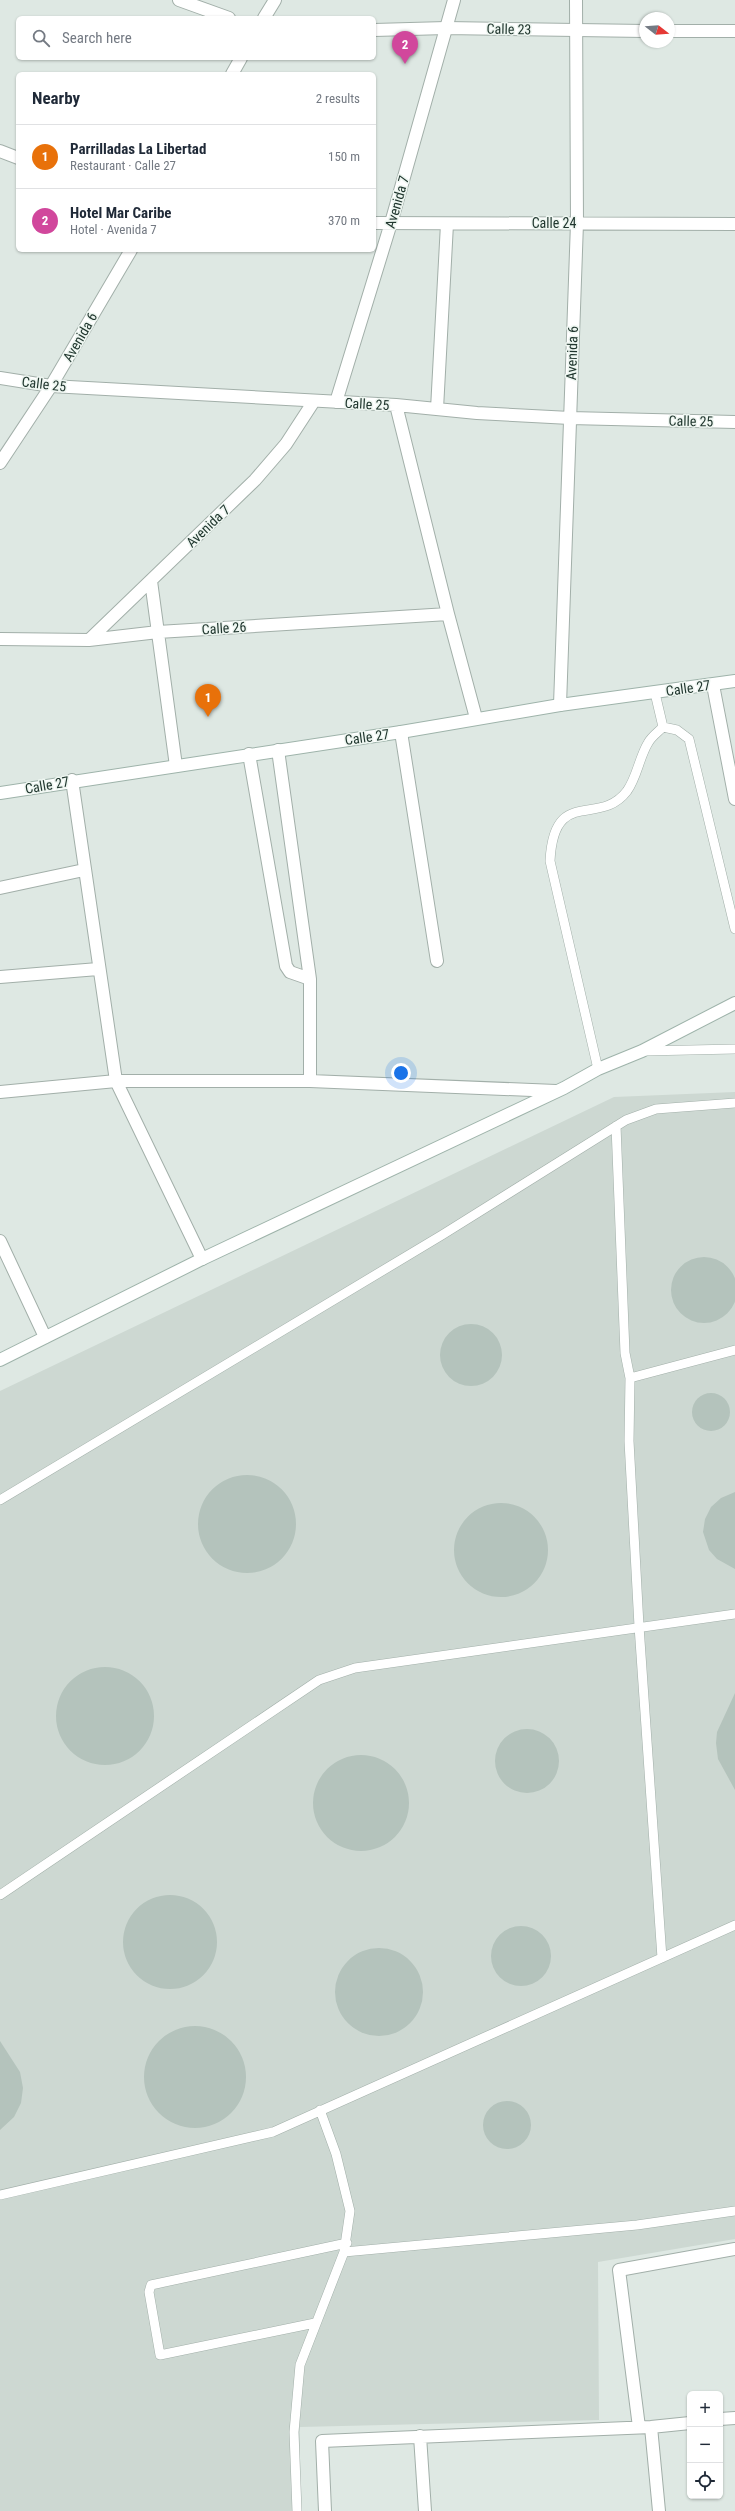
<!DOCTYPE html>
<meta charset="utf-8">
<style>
:root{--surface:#fff;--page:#f2f2f3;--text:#1f2937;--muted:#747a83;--line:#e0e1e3;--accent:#db2777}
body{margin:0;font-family:"Roboto Condensed",sans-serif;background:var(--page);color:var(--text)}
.controls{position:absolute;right:12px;bottom:12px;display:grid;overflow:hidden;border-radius:6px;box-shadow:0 1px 3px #0004}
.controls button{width:36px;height:36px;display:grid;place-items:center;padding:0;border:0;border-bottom:1px solid var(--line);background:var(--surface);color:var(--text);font:20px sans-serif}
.compass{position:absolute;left:639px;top:12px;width:36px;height:36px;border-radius:50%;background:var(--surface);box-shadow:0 1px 3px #0004;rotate:107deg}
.you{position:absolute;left:401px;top:1073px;width:14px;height:14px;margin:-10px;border:3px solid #fff;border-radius:50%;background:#1a73e8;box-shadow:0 0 0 6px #1a73e833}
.badge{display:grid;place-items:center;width:26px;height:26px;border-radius:50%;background:var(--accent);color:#fff;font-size:13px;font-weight:700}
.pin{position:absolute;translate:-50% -33px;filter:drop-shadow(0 1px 2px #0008)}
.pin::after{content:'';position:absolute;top:21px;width:14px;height:12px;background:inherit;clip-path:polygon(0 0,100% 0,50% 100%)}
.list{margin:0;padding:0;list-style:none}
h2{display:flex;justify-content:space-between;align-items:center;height:52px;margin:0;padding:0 16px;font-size:17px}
h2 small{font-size:13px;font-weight:400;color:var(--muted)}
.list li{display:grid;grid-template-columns:26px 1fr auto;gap:12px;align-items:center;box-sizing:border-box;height:64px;padding:0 16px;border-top:1px solid var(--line)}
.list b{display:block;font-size:15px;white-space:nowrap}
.list p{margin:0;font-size:13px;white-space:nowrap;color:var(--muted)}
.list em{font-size:13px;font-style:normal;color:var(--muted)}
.icon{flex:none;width:22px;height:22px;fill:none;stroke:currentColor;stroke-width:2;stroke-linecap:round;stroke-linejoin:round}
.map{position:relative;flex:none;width:735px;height:2511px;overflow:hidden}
.search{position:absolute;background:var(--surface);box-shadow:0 1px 3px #0004;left:16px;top:16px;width:360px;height:44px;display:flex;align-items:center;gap:10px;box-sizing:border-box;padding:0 14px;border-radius:6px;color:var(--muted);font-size:15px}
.panel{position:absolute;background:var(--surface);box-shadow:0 1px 3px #0004;left:16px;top:72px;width:360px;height:180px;border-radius:6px}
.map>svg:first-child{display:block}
.built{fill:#cdd8d2}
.building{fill:#b4c3bc}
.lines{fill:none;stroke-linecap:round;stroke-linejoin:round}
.service-casing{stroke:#a2afa9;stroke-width:10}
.minor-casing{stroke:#a2afa9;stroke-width:14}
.tertiary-casing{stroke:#a2afa9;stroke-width:14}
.secondary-casing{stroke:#9eb3aa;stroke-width:14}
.service{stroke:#fff;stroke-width:9}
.minor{stroke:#fff;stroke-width:12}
.tertiary{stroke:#fff;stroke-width:12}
.secondary{stroke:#fff;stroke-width:12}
.labels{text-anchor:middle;stroke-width:3;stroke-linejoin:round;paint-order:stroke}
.street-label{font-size:14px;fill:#21372f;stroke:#eef6f1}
</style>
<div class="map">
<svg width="735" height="2511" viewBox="0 0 735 2511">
<rect width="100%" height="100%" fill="#dee8e3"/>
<!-- built -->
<path class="built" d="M 735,1092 L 735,2239 L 598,2262 L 599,2420 L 300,2427 L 300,2511 L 0,2511 L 0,1391 L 614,1097 Z"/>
<!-- building -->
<path class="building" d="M671 1290a33 33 0 1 1 66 0a33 33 0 1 1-66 0Z
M440 1355a31 31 0 1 1 62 0a31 31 0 1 1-62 0Z
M692 1412a19 19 0 1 1 38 0a19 19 0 1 1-38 0Z
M198 1524a49 49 0 1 1 98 0a49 49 0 1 1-98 0Z
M 735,1492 L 735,1569 L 717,1559 L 709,1550 L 703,1532 L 705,1519 L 711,1507 L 721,1498 Z
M454 1550a47 47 0 1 1 94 0a47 47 0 1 1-94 0Z
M56 1716a49 49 0 1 1 98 0a49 49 0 1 1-98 0Z
M 735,1693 L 735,1790 L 718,1759 L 716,1743 L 717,1732 Z
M495 1761a32 32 0 1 1 64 0a32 32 0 1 1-64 0Z
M313 1803a48 48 0 1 1 96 0a48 48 0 1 1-96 0Z
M123 1942a47 47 0 1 1 94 0a47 47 0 1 1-94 0Z
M491 1956a30 30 0 1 1 60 0a30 30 0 1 1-60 0Z
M335 1992a44 44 0 1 1 88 0a44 44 0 1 1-88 0Z
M144 2077a51 51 0 1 1 102 0a51 51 0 1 1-102 0Z
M 0,2041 L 20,2072 L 23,2088 L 21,2103 L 14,2117 L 0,2130 Z
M483 2125a24 24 0 1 1 48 0a24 24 0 1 1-48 0Z"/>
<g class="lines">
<defs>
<path id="service" d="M 655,693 L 663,727 L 677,730 L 689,739 L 735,929
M 645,1051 L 735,1049
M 598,1069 L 550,861 C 554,785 599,828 627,791 C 637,777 639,758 648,743 C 651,737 658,732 663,727
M 616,1126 L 625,1353 L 630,1378 L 629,1441 L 639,1626 L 662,1958
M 630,1378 L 735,1350
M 0,1500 L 442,1235 L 626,1120 L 656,1109 L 735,1103
M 0,1895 L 319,1680 L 355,1668 L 735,1614
M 0,2195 L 273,2132 L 735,1925
M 344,2252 L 637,2225 L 735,2211
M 315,2323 L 160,2355 L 149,2292 L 151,2285 L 347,2243
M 297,2511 L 294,2432 L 300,2365 L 344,2252 L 350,2211 L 336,2154 L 320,2110"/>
<path id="minor" d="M 264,18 L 275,0
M 232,74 L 241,58
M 0,151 L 18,158
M 374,223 L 735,224
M 0,378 L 51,386 L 396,405 L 477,413 L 570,418 L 735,422
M 336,402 L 391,223 L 454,0
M 396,405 L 448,614 L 476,718
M 437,409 L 447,224
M 0,463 L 51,386 L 131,250
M 151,581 L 176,766
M 0,639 L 89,640 L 158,632 L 448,614
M 89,640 L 255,480 L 286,444 L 314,401
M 713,685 L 735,799
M 560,705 L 577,223 L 576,0
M 401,732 L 437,961
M 278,750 L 310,979 L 310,1081
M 249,754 L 286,966 L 290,972 L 310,979
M 72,780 L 116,1081 L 202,1259
M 0,888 L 84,870
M 0,977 L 98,969
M 0,1092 L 116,1081 L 310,1081 L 556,1091
M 0,1241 L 45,1337
M 720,2419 L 735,2418
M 639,2427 L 619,2270 L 735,2249
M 651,2427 L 659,2511
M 420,2436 L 425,2511
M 325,2511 L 322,2441 L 651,2427 L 690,2423"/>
<path id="tertiary" d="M 179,0 L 229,18
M 374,30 L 446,28 L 645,31
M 669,31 L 735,31"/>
<path id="secondary" d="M 0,793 L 401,732 L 560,705 L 735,681
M 0,1360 L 202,1259 L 564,1088 L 598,1069 L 642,1051 L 735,1003"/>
</defs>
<!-- service casing -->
<use href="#service" class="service-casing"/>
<!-- minor casing -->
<use href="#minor" class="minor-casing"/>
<!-- tertiary casing -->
<use href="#tertiary" class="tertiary-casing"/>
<!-- secondary casing -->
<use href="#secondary" class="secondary-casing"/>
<!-- service -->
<use href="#service" class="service"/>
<!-- minor -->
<use href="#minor" class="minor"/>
<!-- tertiary -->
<use href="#tertiary" class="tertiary"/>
<!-- secondary -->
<use href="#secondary" class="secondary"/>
</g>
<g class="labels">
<!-- street labels -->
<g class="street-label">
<text transform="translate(509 29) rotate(1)" y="5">Calle 23</text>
<text transform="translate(397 202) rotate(-74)" y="5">Avenida 7</text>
<text x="554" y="228">Calle 24</text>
<text transform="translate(80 337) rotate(-60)" y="5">Avenida 6</text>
<text transform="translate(572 353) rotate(-88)" y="5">Avenida 6</text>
<text transform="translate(44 384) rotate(7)" y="5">Calle 25</text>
<text transform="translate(367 404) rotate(3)" y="5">Calle 25</text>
<text transform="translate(691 421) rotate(1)" y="5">Calle 25</text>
<text transform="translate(208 526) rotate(-44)" y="5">Avenida 7</text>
<text transform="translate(224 628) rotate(-4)" y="5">Calle 26</text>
<text transform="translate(688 688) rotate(-8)" y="5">Calle 27</text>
<text transform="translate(367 737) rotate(-8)" y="5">Calle 27</text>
<text transform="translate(47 785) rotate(-10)" y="5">Calle 27</text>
</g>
</g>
</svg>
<div class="controls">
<button>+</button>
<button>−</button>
<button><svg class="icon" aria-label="locate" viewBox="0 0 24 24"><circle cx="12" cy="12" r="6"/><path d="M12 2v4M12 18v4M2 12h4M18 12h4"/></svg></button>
</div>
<svg class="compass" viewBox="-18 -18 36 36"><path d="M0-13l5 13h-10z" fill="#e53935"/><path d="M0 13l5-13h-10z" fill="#747a83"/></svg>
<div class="you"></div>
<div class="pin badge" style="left:208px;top:717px;background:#e8710a">1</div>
<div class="pin badge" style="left:405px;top:64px;background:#d1479c">2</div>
<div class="search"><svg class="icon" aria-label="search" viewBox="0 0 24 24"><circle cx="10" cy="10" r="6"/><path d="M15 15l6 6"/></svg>Search here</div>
<section class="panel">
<h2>Nearby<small>2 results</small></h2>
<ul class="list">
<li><span class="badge" style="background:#e8710a">1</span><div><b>Parrilladas La Libertad</b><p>Restaurant · Calle 27</p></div><em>150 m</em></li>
<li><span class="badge" style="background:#d1479c">2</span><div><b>Hotel Mar Caribe</b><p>Hotel · Avenida 7</p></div><em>370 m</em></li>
</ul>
</section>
</div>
